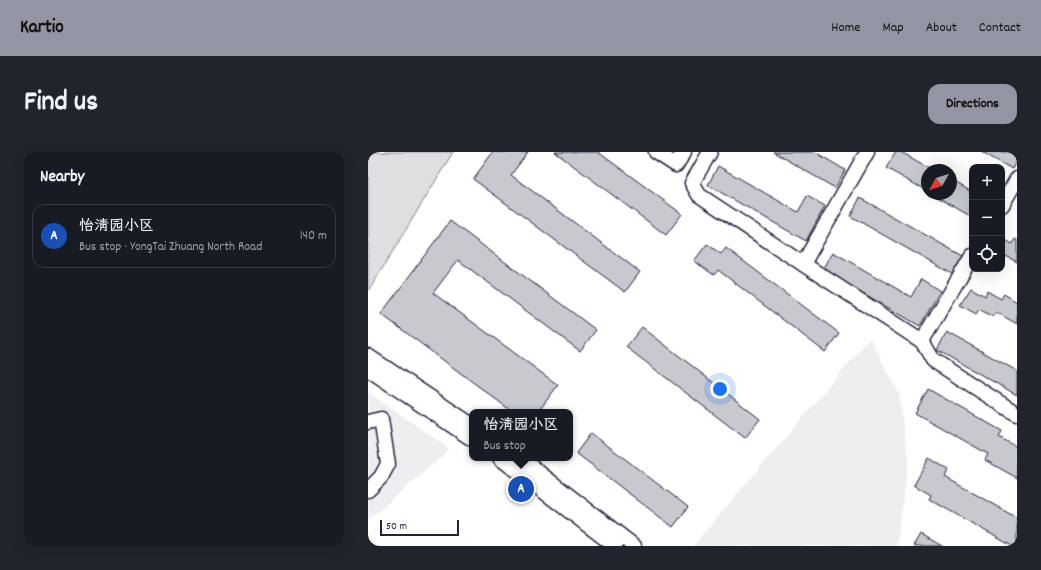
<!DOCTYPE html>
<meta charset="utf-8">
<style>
:root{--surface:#171b24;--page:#20242c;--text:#f1f3f6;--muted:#9ea1a6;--line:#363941;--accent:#9495a2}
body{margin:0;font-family:Dekko,"LXGW WenKai TC",sans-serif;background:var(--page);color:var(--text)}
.controls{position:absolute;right:12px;top:12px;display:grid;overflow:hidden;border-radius:8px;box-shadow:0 4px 16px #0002}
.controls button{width:36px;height:36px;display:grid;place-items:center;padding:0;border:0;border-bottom:1px solid var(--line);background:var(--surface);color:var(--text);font:20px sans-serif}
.compass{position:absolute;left:553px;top:12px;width:36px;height:36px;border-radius:50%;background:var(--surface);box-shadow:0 4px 16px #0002;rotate:231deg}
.scale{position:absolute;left:12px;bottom:10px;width:79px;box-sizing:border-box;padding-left:4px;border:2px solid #22223b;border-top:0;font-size:11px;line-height:14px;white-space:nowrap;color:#22223b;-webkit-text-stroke:3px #fff;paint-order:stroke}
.you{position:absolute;left:352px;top:237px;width:14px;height:14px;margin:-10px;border:3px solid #fff;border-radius:50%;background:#1a73e8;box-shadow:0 0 0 6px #1a73e833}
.badge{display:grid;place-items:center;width:26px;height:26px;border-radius:50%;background:var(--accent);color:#fff;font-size:13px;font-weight:700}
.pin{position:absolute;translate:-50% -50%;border:2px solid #fff;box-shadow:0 1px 4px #0006}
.popup{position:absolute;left:101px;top:257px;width:104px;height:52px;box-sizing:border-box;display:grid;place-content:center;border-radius:8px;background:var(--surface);filter:drop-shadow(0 1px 3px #0005);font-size:13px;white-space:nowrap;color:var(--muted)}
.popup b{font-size:15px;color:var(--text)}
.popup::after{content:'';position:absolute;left:50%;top:100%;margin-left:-8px;border:8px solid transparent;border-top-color:var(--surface)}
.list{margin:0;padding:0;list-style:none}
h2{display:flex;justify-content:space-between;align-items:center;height:52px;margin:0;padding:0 16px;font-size:17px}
h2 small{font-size:13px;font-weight:400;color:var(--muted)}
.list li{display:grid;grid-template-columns:26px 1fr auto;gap:12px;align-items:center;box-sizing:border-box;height:64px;margin:0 8px 8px;padding:0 8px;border:1px solid var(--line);border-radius:12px}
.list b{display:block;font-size:15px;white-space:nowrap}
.list p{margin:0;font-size:13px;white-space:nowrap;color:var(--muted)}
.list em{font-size:13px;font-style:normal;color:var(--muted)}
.icon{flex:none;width:22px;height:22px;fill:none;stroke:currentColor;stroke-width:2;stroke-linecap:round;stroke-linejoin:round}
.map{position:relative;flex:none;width:649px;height:394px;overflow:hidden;border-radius:12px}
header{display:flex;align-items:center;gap:24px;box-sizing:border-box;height:56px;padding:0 20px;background:var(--accent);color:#111}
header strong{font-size:19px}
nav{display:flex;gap:22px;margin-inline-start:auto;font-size:14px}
.intro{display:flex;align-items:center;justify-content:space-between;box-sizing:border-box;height:96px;padding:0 24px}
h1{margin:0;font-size:28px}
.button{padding:10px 18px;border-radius:12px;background:var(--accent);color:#111;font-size:14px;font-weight:700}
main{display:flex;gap:24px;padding:0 24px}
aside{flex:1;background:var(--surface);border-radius:12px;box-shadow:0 4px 16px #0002}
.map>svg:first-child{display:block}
.built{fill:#eeeef1}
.green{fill:#dfdfe2;stroke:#80808e}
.building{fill:#c8c8cf;stroke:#22223b}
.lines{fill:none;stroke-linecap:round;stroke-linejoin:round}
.minor-casing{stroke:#22223b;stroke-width:17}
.minor{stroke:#fff;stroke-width:14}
</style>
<header>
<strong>Kartio</strong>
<nav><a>Home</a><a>Map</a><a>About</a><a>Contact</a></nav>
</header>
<div class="intro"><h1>Find us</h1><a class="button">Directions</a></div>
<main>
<aside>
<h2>Nearby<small></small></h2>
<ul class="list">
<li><span class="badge" style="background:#1a4fb4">A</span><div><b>怡清园小区</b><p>Bus stop · YongTai Zhuang North Road</p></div><em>140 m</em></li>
</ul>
</aside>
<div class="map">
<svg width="649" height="394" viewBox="0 0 649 394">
<rect width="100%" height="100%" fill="#fff"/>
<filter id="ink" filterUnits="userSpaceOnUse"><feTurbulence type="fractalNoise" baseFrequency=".025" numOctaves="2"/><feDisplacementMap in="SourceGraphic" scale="8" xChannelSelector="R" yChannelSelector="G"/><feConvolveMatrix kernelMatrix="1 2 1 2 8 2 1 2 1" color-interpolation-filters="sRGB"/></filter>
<g filter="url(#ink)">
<!-- built -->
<path class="built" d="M 502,186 L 531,242 L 540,309 L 529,394 L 325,394 Z
M 0,240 L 80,296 L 76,303 L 0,368 Z"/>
<!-- green -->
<path class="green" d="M 0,0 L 85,0 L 0,140 Z"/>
<!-- building -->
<path class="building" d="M 125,0 L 160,0 L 143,23 L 272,120 L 257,140 L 105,27 Z
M 187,0 L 230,0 L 314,62 L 298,83 Z
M 405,0 L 447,0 L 477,18 L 467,36 Z
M 528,0 L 533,0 L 565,18 L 559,18 L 559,39 L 518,16 Z
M 614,0 L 649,0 L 649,8 L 644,17 Z
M 350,14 L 430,60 L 439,44 L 457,54 L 438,89 L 340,33 Z
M 583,28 L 604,40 L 604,65 L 564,42 L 583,42 Z
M 492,46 L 595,104 L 584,122 L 482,64 Z
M 82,69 L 228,178 L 212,199 L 90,108 L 65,141 L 190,233 L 170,260 L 145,260 L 13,162 Z
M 634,86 L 644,92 L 647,87 L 649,88 L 649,110 L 638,104 L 636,108 L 634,107 Z
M 339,92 L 353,102 L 358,96 L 471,181 L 457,200 L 350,118 L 346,123 L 326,109 Z
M 465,100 L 543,145 L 553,127 L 572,139 L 552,174 L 455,118 Z
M 603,136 L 617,144 L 619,139 L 633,147 L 636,142 L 649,150 L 649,172 L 628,160 L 625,165 L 611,157 L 608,162 L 592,153 Z
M 274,175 L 392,267 L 377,286 L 258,195 Z
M 579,180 L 649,219 L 649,243 L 569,198 Z
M 560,237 L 634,279 L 631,285 L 649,295 L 649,326 L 617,308 L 620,302 L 547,261 Z
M 223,281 L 320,355 L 305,375 L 208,301 Z
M 561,306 L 581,318 L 577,325 L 649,366 L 649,394 L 644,394 L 561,347 L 563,343 L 546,333 Z
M 553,382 L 574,394 L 546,394 Z"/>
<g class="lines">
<defs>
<path id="minor" d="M 288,0 L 308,13 L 316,0
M 342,0 L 324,31 L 331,43 L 435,112
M 499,0 L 435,112 L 554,189
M 634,53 L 649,27
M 604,104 L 554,189 L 565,208 L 649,262
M 0,204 L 104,273
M 0,217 L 104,287
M 0,270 L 13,267 L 20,312 L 13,325 L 0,338
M 132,306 L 247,394
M 152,306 L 266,394"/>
</defs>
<!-- minor casing -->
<use href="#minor" class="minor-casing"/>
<!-- minor -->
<use href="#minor" class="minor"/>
</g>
</g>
</svg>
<div class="controls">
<button>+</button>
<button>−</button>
<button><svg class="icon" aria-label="locate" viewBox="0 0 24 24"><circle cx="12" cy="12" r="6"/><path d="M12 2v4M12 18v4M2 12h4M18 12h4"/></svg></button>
</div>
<svg class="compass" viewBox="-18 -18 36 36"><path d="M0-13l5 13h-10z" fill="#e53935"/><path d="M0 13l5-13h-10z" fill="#9ea1a6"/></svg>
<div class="scale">50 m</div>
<div class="you"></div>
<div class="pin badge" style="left:153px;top:337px;background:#1a4fb4">A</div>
<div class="popup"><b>怡清园小区</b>Bus stop</div>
</div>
</main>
